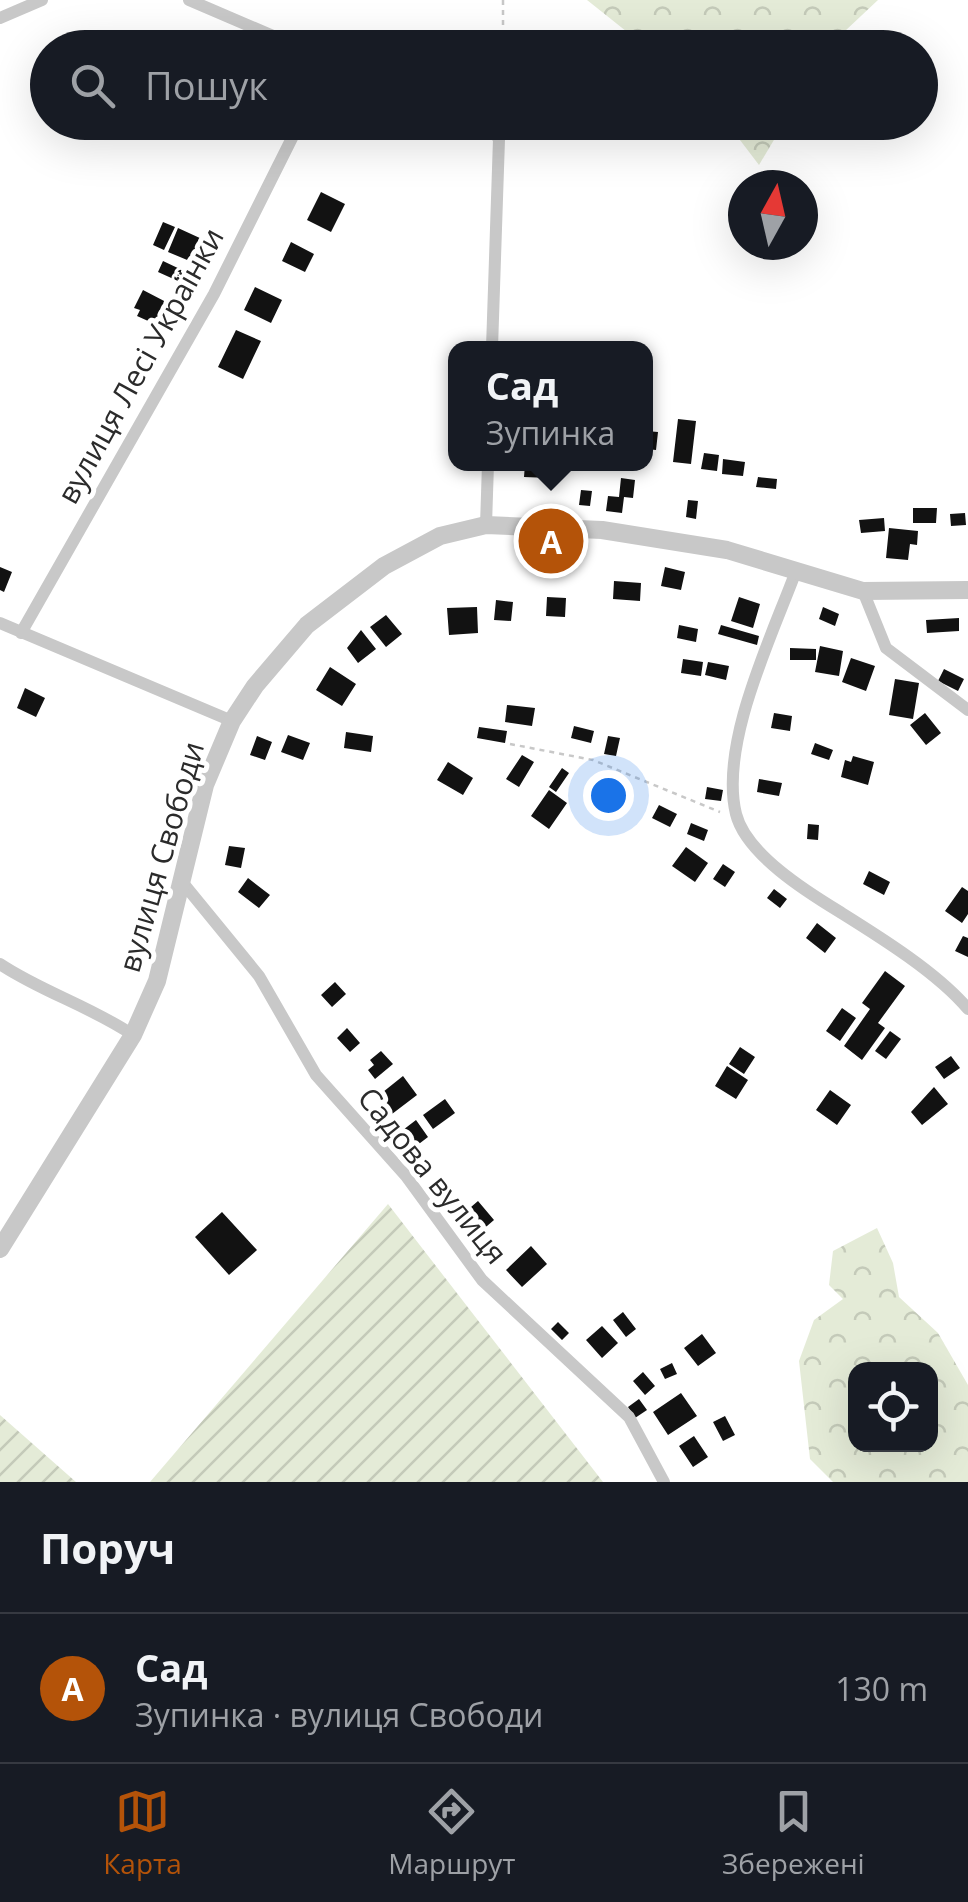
<!DOCTYPE html>
<html lang="uk">
<meta charset="utf-8">
<style>
:root{--surface:#171b24;--page:#242831;--text:#f1f3f6;--muted:#9ea1a6;--line:#363941;--accent:#b45309}
body{margin:0;font-family:"Open Sans",sans-serif;background:var(--page);color:var(--text)}
.controls{position:absolute;right:30px;bottom:30px;display:grid;overflow:hidden;border-radius:20px;box-shadow:0 10px 40px #0002}
.controls button{width:90px;height:90px;display:grid;place-items:center;padding:0;border:0;border-bottom:2px solid var(--line);background:var(--surface);color:var(--text);font:50px sans-serif}
.compass{position:absolute;left:728px;top:170px;width:90px;height:90px;border-radius:50%;background:var(--surface);box-shadow:0 10px 40px #0002;rotate:8deg}
.you{position:absolute;left:608px;top:795px;width:35px;height:35px;margin:-25px;border:8px solid #fff;border-radius:50%;background:#1a73e8;box-shadow:0 0 0 15px #1a73e833}
.badge{display:grid;place-items:center;width:65px;height:65px;border-radius:50%;background:var(--accent);color:#fff;font-size:32px;font-weight:700}
.pin{position:absolute;translate:-50% -50%;border:5px solid #fff;box-shadow:0 2px 10px #0006}
.popup{position:absolute;left:448px;top:341px;width:205px;height:130px;box-sizing:border-box;display:grid;place-content:center;border-radius:20px;background:var(--surface);filter:drop-shadow(0 2px 8px #0005);font-size:32px;white-space:nowrap;color:var(--muted)}
.popup b{font-size:38px;color:var(--text)}
.popup::after{content:'';position:absolute;left:50%;top:100%;margin-left:-20px;border:20px solid transparent;border-top-color:var(--surface)}
.list{margin:0;padding:0;list-style:none}
h2{display:flex;justify-content:space-between;align-items:center;height:130px;margin:0;padding:0 40px;font-size:42px}
h2 small{font-size:32px;font-weight:400;color:var(--muted)}
.list li{display:grid;grid-template-columns:65px 1fr auto;gap:30px;align-items:center;box-sizing:border-box;height:150px;padding:0 40px;border-top:2px solid var(--line)}
.list b{display:block;font-size:38px;white-space:nowrap}
.list p{margin:0;font-size:32px;white-space:nowrap;color:var(--muted)}
.list em{font-size:32px;font-style:normal;color:var(--muted)}
.icon{flex:none;width:55px;height:55px;fill:none;stroke:currentColor;stroke-width:2;stroke-linecap:round;stroke-linejoin:round}
.map{position:relative;flex:none;width:968px;height:1482px;overflow:hidden}
.search{position:absolute;background:var(--surface);box-shadow:0 10px 40px #0002;left:30px;right:30px;top:30px;height:110px;display:flex;align-items:center;gap:25px;box-sizing:border-box;padding:0 35px;border-radius:55px;color:var(--muted);font-size:38px}
.sheet{height:280px;background:var(--surface)}
nav{display:flex;justify-content:space-around;align-items:center;box-sizing:border-box;height:140px;border-top:2px solid var(--line);background:var(--surface);font-size:28px;color:var(--muted)}
nav a{display:grid;justify-items:center;gap:5px}
nav .on{color:var(--accent)}
.map>svg:first-child{display:block}
.forest{fill:url(#forest-crowns);fill-rule:evenodd}
.garden{fill:url(#garden-furrows)}
.building{fill:#121212}
.lines{fill:none;stroke-linecap:round;stroke-linejoin:round}
.path{stroke:#c8c8c8;stroke-width:2.5;stroke-dasharray:5 5;stroke-linecap:butt}
.minor{stroke:#c8c8c8;stroke-width:12}
.tertiary{stroke:#c8c8c8;stroke-width:18}
.labels{text-anchor:middle;stroke-width:10;stroke-linejoin:round;paint-order:stroke}
.street-label{font-size:30px;fill:#2b2b2b;stroke:#fff}
</style>
<div class="map">
<svg width="968" height="1482" viewBox="0 0 968 1482">
<defs>
<pattern id="forest-crowns" width="20" height="18" patternUnits="userSpaceOnUse" patternTransform="scale(2.5)"><rect width="20" height="18" fill="#e4ebd7"/><path d="M2 6a3 3 0 1 1 6 0M12 15a3 3 0 1 1 6 0" fill="none" stroke="#c4cab9"/></pattern>
<pattern id="garden-furrows" width="10" height="10" patternUnits="userSpaceOnUse" patternTransform="scale(2.5)"><rect width="10" height="10" fill="#e4ebd7"/><path d="M-1 1l2-2M0 10L10 0M9 11l2-2" fill="none" stroke="#c4cab9"/></pattern>
</defs>
<rect width="100%" height="100%" fill="#fff"/>
<!-- forest -->
<path class="forest" d="M 587,0 L 878,0 L 828,47 L 646,47 Z
M 727,123 L 784,123 L 759,165 Z
M 877,1228 L 893,1263 L 899,1297 L 938,1333 L 968,1385 L 968,1482 L 833,1482 L 810,1459 L 799,1361 L 814,1320 L 843,1299 L 829,1285 L 833,1251 ZM 856,1370 L 930,1370 L 930,1444 L 856,1444 Z"/>
<!-- garden -->
<path class="garden" d="M 388,1204 L 603,1482 L 150,1482 Z
M 0,1415 L 76,1482 L 0,1482 Z"/>
<!-- building -->
<path class="building" d="M 321,192 L 345,204 L 331,232 L 307,220 Z
M 163,222 L 175,227 L 164,250 L 153,245 Z
M 178,228 L 202,239 L 192,262 L 168,252 Z
M 291,242 L 314,254 L 305,272 L 282,261 Z
M 163,261 L 182,270 L 178,281 L 158,272 Z
M 255,287 L 282,300 L 271,323 L 244,310 Z
M 143,290 L 168,303 L 157,325 L 137,316 L 140,310 L 134,308 Z
M 236,330 L 261,341 L 243,379 L 218,367 Z
M 678,419 L 696,421 L 691,464 L 673,462 Z
M 646,431 L 658,432 L 656,450 L 646,449 Z
M 704,453 L 719,455 L 717,471 L 701,469 Z
M 723,459 L 745,462 L 743,476 L 722,474 Z
M 525,464 L 551,464 L 550,478 L 524,477 Z
M 758,477 L 777,479 L 776,489 L 756,487 Z
M 621,478 L 635,480 L 633,498 L 624,497 L 622,513 L 606,511 L 608,496 L 619,497 Z
M 581,490 L 592,491 L 590,506 L 579,505 Z
M 688,500 L 698,501 L 696,519 L 686,517 Z
M 913,508 L 937,508 L 936,523 L 913,523 Z
M 965,513 L 966,525 L 951,526 L 950,514 Z
M 884,518 L 885,531 L 861,533 L 859,520 Z
M 889,528 L 918,531 L 917,545 L 910,544 L 908,560 L 886,558 Z
M 0,567 L 12,572 L 4,592 L 0,590 Z
M 665,567 L 685,572 L 681,590 L 661,586 Z
M 614,581 L 641,583 L 640,601 L 613,599 Z
M 547,597 L 566,598 L 565,617 L 546,616 Z
M 739,597 L 760,604 L 753,628 L 731,621 Z
M 496,600 L 513,602 L 511,621 L 494,620 Z
M 477,607 L 478,633 L 449,635 L 447,608 Z
M 823,607 L 839,614 L 835,626 L 819,619 Z
M 386,615 L 402,634 L 386,647 L 370,627 Z
M 959,618 L 959,631 L 927,633 L 926,620 Z
M 679,625 L 698,629 L 696,642 L 677,638 Z
M 721,625 L 759,636 L 757,645 L 718,634 Z
M 361,630 L 376,649 L 358,663 L 347,648 Z
M 820,646 L 843,651 L 839,676 L 815,672 Z
M 790,648 L 816,649 L 816,660 L 790,660 Z
M 851,658 L 875,666 L 866,691 L 842,682 Z
M 683,659 L 703,662 L 701,676 L 681,673 Z
M 708,662 L 729,666 L 726,680 L 705,675 Z
M 330,667 L 356,684 L 342,706 L 316,690 Z
M 944,669 L 964,679 L 958,691 L 938,681 Z
M 895,679 L 919,683 L 913,719 L 889,715 Z
M 25,688 L 45,698 L 36,717 L 17,708 Z
M 507,705 L 535,708 L 532,726 L 505,722 Z
M 774,713 L 792,716 L 790,731 L 771,728 Z
M 925,713 L 941,733 L 926,745 L 910,725 Z
M 574,726 L 594,731 L 591,743 L 571,738 Z
M 479,727 L 507,731 L 505,743 L 477,738 Z
M 346,732 L 373,736 L 371,752 L 344,748 Z
M 288,735 L 310,743 L 303,760 L 281,752 Z
M 257,736 L 272,742 L 265,760 L 250,755 Z
M 608,736 L 620,738 L 616,756 L 604,754 Z
M 815,743 L 833,750 L 829,760 L 811,754 Z
M 522,755 L 534,762 L 519,787 L 506,779 Z
M 853,756 L 874,762 L 868,785 L 841,777 L 845,760 L 851,762 Z
M 448,762 L 473,778 L 463,795 L 437,780 Z
M 562,768 L 569,773 L 556,792 L 549,787 Z
M 759,779 L 782,783 L 779,796 L 757,792 Z
M 707,787 L 723,790 L 721,801 L 705,799 Z
M 549,790 L 567,803 L 549,829 L 531,816 Z
M 659,805 L 677,814 L 670,827 L 652,818 Z
M 691,823 L 708,830 L 704,841 L 687,834 Z
M 808,824 L 819,825 L 818,840 L 807,839 Z
M 229,846 L 245,848 L 241,868 L 225,865 Z
M 686,847 L 708,863 L 695,882 L 672,866 Z
M 723,864 L 735,872 L 725,887 L 713,879 Z
M 869,871 L 890,882 L 884,895 L 863,884 Z
M 248,878 L 270,895 L 259,908 L 238,892 Z
M 962,887 L 968,891 L 968,914 L 962,923 L 945,911 Z
M 774,889 L 787,899 L 780,908 L 767,898 Z
M 817,923 L 836,938 L 825,953 L 806,938 Z
M 963,936 L 968,938 L 968,957 L 955,951 Z
M 885,971 L 905,986 L 878,1023 L 885,1028 L 862,1060 L 844,1046 L 870,1009 L 862,1003 Z
M 335,982 L 346,994 L 332,1007 L 321,995 Z
M 842,1008 L 856,1018 L 840,1041 L 826,1031 Z
M 347,1028 L 360,1043 L 350,1052 L 337,1038 Z
M 890,1031 L 901,1039 L 886,1059 L 875,1051 Z
M 740,1047 L 755,1057 L 744,1074 L 729,1064 Z
M 381,1051 L 393,1064 L 375,1079 L 368,1070 L 374,1065 L 370,1060 Z
M 951,1056 L 960,1068 L 944,1079 L 935,1067 Z
M 727,1066 L 748,1080 L 736,1099 L 715,1086 Z
M 403,1076 L 417,1095 L 392,1114 L 378,1096 Z
M 934,1087 L 948,1104 L 922,1125 L 911,1112 Z
M 830,1090 L 851,1105 L 837,1125 L 816,1110 Z
M 445,1099 L 455,1113 L 433,1129 L 423,1115 Z
M 416,1120 L 428,1137 L 411,1150 L 399,1133 Z
M 478,1201 L 494,1220 L 480,1232 L 464,1213 Z
M 222,1212 L 257,1250 L 229,1275 L 195,1237 Z
M 531,1246 L 547,1264 L 522,1287 L 506,1270 Z
M 623,1312 L 636,1329 L 626,1337 L 613,1320 Z
M 558,1322 L 569,1333 L 562,1340 L 551,1329 Z
M 602,1326 L 618,1343 L 602,1358 L 586,1340 Z
M 702,1334 L 716,1353 L 698,1366 L 684,1348 Z
M 672,1363 L 677,1374 L 665,1379 L 660,1369 Z
M 643,1372 L 655,1386 L 645,1395 L 633,1381 Z
M 681,1393 L 697,1416 L 668,1435 L 653,1412 Z
M 639,1399 L 647,1410 L 635,1418 L 628,1407 Z
M 725,1416 L 735,1435 L 723,1441 L 713,1422 Z
M 694,1436 L 708,1457 L 693,1467 L 679,1446 Z"/>
<g class="lines">
<!-- path -->
<path class="path" d="M 503,0 L 503,48
M 510,744 L 593,760 L 720,812"/>
<!-- minor -->
<path class="minor" d="M 189,0 L 301,48
M 0,18 L 42,0
M 485,122 L 499,139 L 492,348
M 486,525 L 488,464
M 796,571 C 772,636 719,744 736,814 C 746,854 807,892 840,912 C 880,937 938,973 968,1009
M 863,591 L 886,648 L 968,710
M 0,623 L 232,721
M 21,633 L 214,294 L 300,122
M 183,883 L 259,976 L 316,1075 L 406,1176 L 482,1280 L 629,1417 L 664,1482
M 0,964 C 42,992 90,1006 133,1035"/>
<!-- tertiary -->
<path class="tertiary" d="M 0,1249 L 133,1035 L 157,981 L 205,785 L 232,721 L 255,686 L 307,625 L 384,566 L 440,536 L 486,525 L 602,530 L 727,550 L 863,591 L 968,590"/>
</g>
<g class="labels">
<!-- street labels -->
<g class="street-label">
<text transform="translate(141 366) rotate(-61)" y="10">вулиця Лесі Українки</text>
<text transform="translate(162 857) rotate(-74)" y="10">вулиця Свободи</text>
<text transform="translate(432 1176) rotate(51)" y="10">Садова вулиця</text>
</g>
</g>
</svg>
<div class="controls">
<button><svg class="icon" aria-label="locate" viewBox="0 0 24 24"><circle cx="12" cy="12" r="6"/><path d="M12 2v4M12 18v4M2 12h4M18 12h4"/></svg></button>
</div>
<svg class="compass" viewBox="-18 -18 36 36"><path d="M0-13l5 13h-10z" fill="#e53935"/><path d="M0 13l5-13h-10z" fill="#9ea1a6"/></svg>
<div class="you"></div>
<div class="pin badge" style="left:551px;top:541px">A</div>
<div class="popup"><b>Сад</b>Зупинка</div>
<div class="search"><svg class="icon" aria-label="search" viewBox="0 0 24 24"><circle cx="10" cy="10" r="6"/><path d="M15 15l6 6"/></svg>Пошук</div>
</div>
<section class="sheet">
<h2>Поруч<small></small></h2>
<ul class="list">
<li><span class="badge">A</span><div><b>Сад</b><p>Зупинка · вулиця Свободи</p></div><em>130 m</em></li>
</ul>
</section>
<nav>
<a class="on"><svg class="icon" aria-label="map" viewBox="0 0 24 24"><path d="M3 6l6-2 6 2 6-2v14l-6 2-6-2-6 2zM9 4v14M15 6v14"/></svg>Карта</a>
<a><svg class="icon" aria-label="directions" viewBox="0 0 24 24"><path d="M12 3l9 9-9 9-9-9zM9 14v-3h6M13 9l2 2-2 2"/></svg>Маршрут</a>
<a><svg class="icon" aria-label="saved" viewBox="0 0 24 24"><path d="M7 4h10v16l-5-4-5 4z"/></svg>Збережені</a>
</nav>
